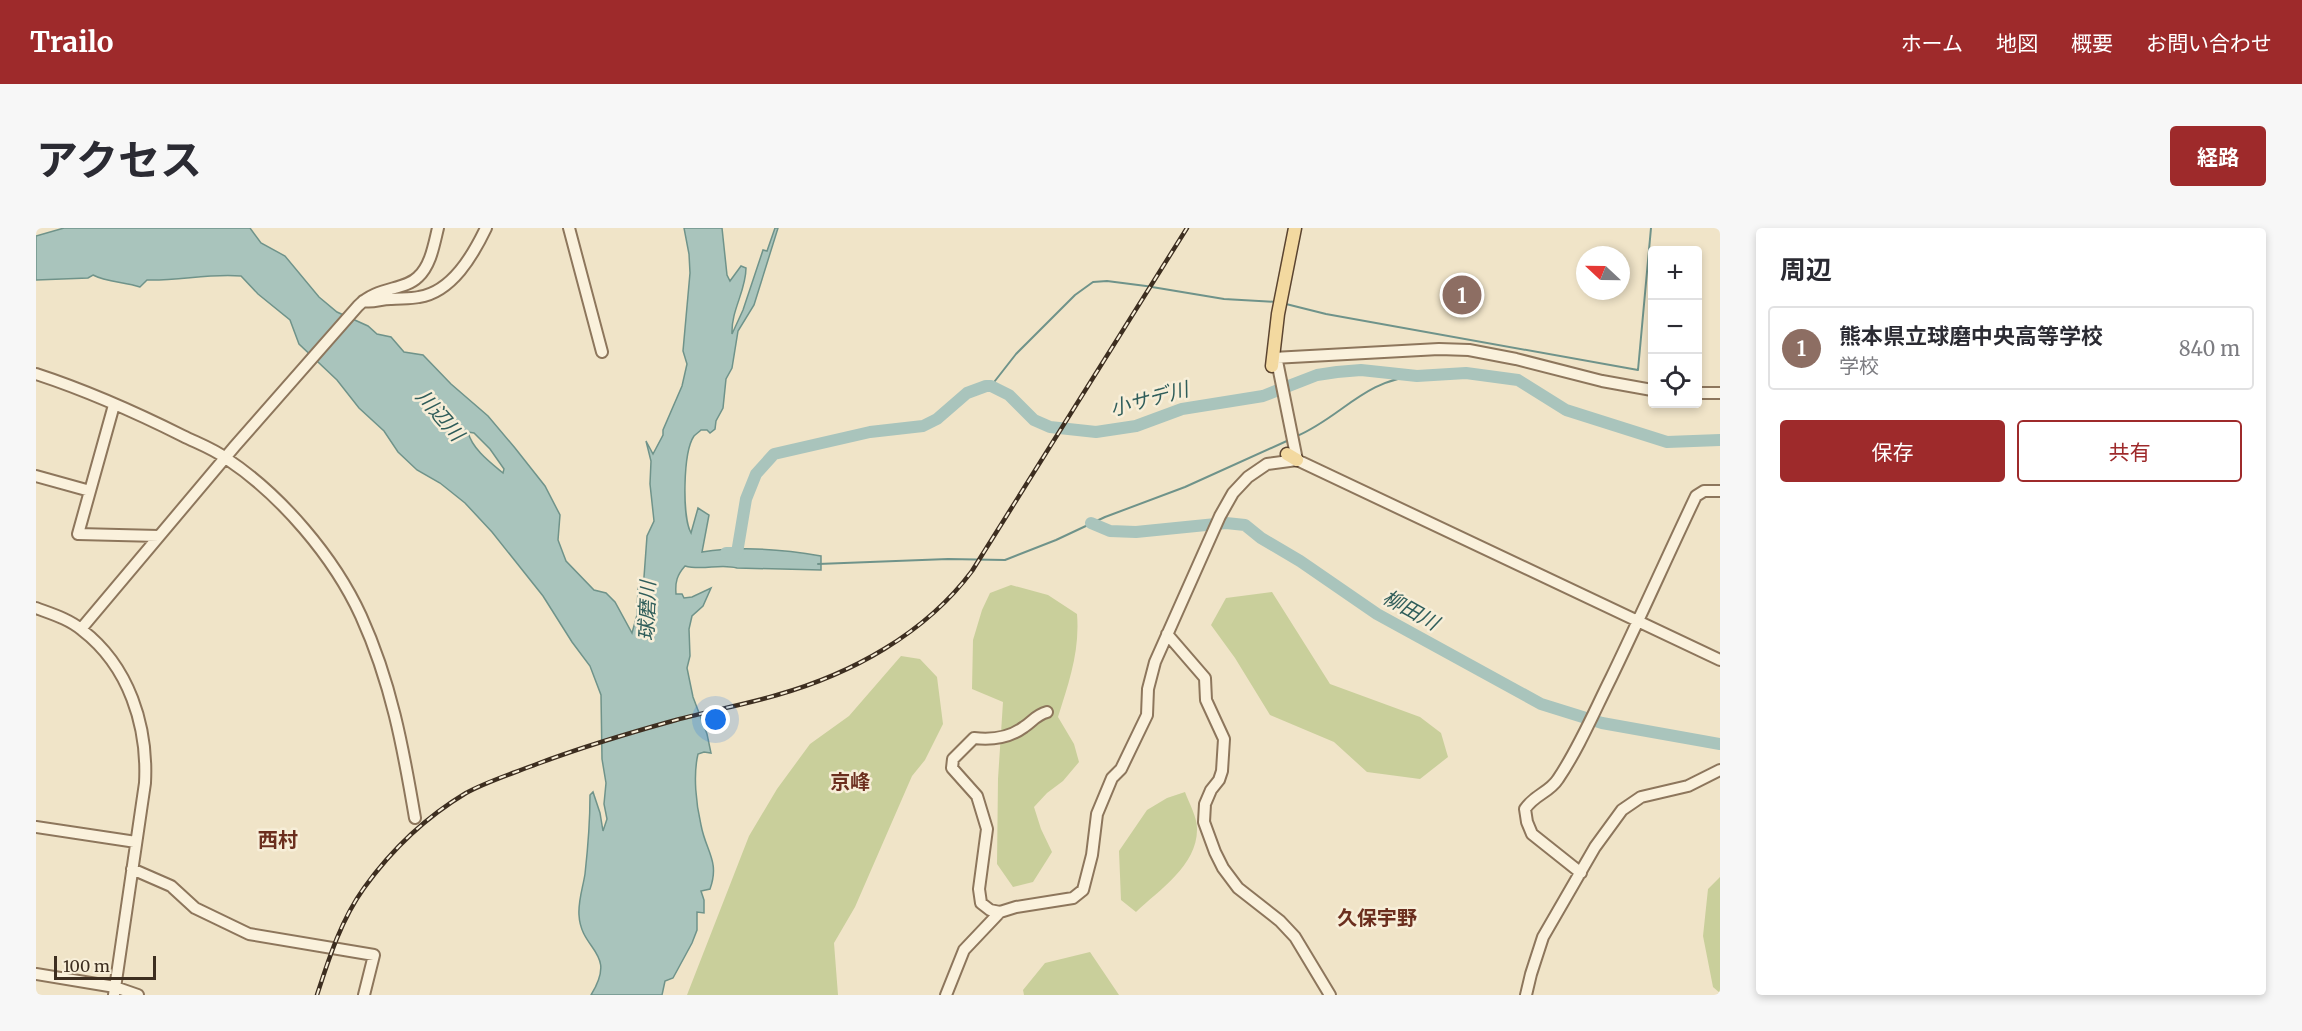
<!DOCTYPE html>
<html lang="ja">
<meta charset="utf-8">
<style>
:root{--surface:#fff;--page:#f7f7f7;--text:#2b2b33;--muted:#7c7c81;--line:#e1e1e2;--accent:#9e2a2b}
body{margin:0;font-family:Merriweather,"Noto Sans JP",serif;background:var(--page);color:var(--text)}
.controls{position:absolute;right:18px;top:18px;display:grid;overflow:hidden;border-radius:6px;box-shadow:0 3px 9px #0003}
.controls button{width:54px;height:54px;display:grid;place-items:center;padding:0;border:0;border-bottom:2px solid var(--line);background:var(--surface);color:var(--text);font:30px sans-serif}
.compass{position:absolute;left:1540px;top:18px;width:54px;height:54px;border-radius:50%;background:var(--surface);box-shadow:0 3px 9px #0003;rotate:292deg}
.scale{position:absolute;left:18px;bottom:15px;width:102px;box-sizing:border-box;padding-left:6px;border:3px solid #3d2e20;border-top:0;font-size:16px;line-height:21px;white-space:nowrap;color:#3d2e20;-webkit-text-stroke:4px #f7eed8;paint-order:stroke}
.you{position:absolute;left:680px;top:492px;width:21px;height:21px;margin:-15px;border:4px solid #fff;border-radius:50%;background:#1a73e8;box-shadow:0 0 0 9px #1a73e833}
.badge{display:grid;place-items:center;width:39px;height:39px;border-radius:50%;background:var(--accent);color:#fff;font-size:20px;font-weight:700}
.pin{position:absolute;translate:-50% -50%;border:3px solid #fff;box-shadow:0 2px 6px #0006}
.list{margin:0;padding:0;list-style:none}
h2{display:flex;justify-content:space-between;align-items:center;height:78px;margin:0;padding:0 24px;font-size:26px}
h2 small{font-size:20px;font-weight:400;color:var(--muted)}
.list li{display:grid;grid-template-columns:39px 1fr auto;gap:18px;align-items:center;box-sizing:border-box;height:84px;margin:0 12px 12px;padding:0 12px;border:2px solid var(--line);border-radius:6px}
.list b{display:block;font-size:22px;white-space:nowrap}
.list p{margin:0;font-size:20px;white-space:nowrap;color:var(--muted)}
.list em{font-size:20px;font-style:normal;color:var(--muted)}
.actions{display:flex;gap:12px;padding:18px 24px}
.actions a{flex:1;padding:14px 0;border:2px solid var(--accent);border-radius:6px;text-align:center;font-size:21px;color:var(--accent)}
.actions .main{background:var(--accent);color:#fff}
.icon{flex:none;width:33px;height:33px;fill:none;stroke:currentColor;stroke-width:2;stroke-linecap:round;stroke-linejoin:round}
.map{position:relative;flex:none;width:1684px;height:767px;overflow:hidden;border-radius:6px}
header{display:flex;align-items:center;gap:36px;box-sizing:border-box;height:84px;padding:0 30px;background:var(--accent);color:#fff}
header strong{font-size:28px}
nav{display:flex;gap:33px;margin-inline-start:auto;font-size:21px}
.intro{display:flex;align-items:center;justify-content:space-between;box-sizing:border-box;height:144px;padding:0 36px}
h1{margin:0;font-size:42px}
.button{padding:15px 27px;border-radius:6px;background:var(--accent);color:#fff;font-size:21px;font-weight:700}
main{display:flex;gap:36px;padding:0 36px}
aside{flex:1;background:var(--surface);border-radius:6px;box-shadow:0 3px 9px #0003}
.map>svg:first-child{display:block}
.green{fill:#c9cf9b}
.water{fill:#a9c4bc;stroke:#6f938a;stroke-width:1.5;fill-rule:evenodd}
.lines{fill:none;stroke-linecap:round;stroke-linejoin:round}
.stream{stroke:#6f938a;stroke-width:2}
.river{stroke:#a9c4bc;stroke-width:12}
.minor-casing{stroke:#8d765c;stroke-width:14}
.major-casing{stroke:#5b4430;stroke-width:15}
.minor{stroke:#faf1dc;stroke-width:10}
.major{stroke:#f3d9a0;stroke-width:12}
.rail-casing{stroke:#3d2e20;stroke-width:4.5}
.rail{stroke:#f7eed8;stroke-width:2;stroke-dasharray:7;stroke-linecap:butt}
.labels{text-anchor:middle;stroke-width:5;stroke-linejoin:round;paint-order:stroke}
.water-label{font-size:20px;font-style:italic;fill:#2f5d5a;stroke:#f7eed8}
.neighbourhood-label{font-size:20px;font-weight:bold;fill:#6b2e1e;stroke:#f7eed8}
</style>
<header>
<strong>Trailo</strong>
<nav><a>ホーム</a><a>地図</a><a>概要</a><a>お問い合わせ</a></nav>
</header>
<div class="intro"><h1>アクセス</h1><a class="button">経路</a></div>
<main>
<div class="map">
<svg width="1684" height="767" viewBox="0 0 1684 767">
<rect width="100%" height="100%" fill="#f0e4c8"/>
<!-- green -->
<path class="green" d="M 975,357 L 1012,367 L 1041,386 C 1044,423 1033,454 1022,489 L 1038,516 L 1043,534 L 1027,553 L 1011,565 L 998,579 L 1005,601 L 1016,624 L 997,654 L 977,659 L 961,636 L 962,551 L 967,474 L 936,461 L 937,412 L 946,382 L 954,365 Z
M 1236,364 L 1294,456 L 1384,489 L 1405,505 L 1412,529 L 1384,551 L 1331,544 L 1298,514 L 1234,487 L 1199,430 L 1175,397 L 1190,370 Z
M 865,428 L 884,431 L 901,449 L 907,496 L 889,532 L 876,548 L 819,679 L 798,715 L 802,767 L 651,767 L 713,608 L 741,561 L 774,516 L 813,488 Z
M 1149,564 C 1153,575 1161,589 1161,600 C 1162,637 1124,661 1100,684 L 1085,672 L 1083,623 L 1111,582 L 1131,570 Z
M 1684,649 L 1684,765 L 1677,759 L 1667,708 L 1672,661 Z
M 1054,724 L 1083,767 L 988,767 L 987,762 L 1009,735 Z"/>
<!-- water -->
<path class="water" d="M 28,0 L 214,0 L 225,15 L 249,28 L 283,69 L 301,84 L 332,98 L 341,106 L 355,109 L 368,124 L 387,127 L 415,156 L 452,188 L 479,220 L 509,258 L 524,287 L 522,312 L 530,333 L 558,362 L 570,365 L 579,374 L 596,405 L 601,387 L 602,360 L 608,349 L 611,308 L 618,293 L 614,256 L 615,233 L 610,213 L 617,226 L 627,207 L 627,202 L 646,158 L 651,136 L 647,123 L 654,45 L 653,26 L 648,0 L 686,0 L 691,47 L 694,53 L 705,38 L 710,40 C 710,63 695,82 696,106 L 707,82 L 727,22 L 731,23 L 739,0 L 742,0 L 718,77 L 702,103 L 696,140 L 690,151 L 687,180 L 680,193 L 679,201 L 674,205 L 671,202 L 665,202 C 663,204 660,206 658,208 C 647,224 646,289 655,305 L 662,280 L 673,287 L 666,324 C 705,318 746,321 785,328 L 785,342 L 701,340 C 684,335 667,343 649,338 C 641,347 639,354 640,366 L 646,366 L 648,370 L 656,369 L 675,360 L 667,378 L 656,388 L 653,401 L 654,428 L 651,440 L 657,469 L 671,506 L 675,525 L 668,524 L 662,526 C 657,547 660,576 665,597 C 670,624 684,633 674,661 L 665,663 L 668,672 L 668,685 L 661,684 L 661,702 L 656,715 L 637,750 L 629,753 L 626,767 L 555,767 C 582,723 545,724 543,687 C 542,673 547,659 549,646 C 552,619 554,593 554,567 L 557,564 L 564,585 L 567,603 L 571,591 L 568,576 L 570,555 L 566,531 L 565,467 L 554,438 L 536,414 L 507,368 L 456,304 L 429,275 L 404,255 L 381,242 L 362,224 L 348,203 L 323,180 L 301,152 L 263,116 L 254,92 L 222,66 L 205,48 C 174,45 143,53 111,52 L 104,59 C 89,54 70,54 57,47 L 52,50 L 0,52 L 0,8 ZM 432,204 L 438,205 L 454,221 L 468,241 L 467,245 C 455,235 436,221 432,204 Z"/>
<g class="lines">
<!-- stream -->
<path class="stream" d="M 1250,76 L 1290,86 L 1602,142 L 1615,0
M 955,158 L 980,126 L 1039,67 L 1057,54 L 1071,53 L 1110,58 L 1188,71 L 1241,74
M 1261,208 C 1304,190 1329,151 1381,148
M 782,336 L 912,331 L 969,332 L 1020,312 L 1069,289 L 1149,259 L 1253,212"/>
<!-- river -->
<path class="river" d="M 1055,295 L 1074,303 L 1100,304 L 1190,295 L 1209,297 L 1225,310 L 1264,333 L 1341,386 L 1505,476 L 1566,495 L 1684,516
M 690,325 L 701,325 L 710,271 L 720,246 L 738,226 L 834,204 L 887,198 L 901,191 L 931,165 L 950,158 L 955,158 L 973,167 L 998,192 L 1014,199 L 1060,204 L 1100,198 L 1146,181 L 1227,168 L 1281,147 L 1301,144 L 1325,142 L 1381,148 L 1430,145 L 1482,152 L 1530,182 L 1631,214 L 1684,212"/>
<defs>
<path id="minor" d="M 533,0 L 566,124
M 327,73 C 338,75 344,71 355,71 C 364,70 374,71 383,69 C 416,64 437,27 450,0
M 1237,130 L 1403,121 L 1433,122 L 1480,131 L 1566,153 L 1616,162
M 1237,130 L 1241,133 L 1261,232
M 0,146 C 49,162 101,185 147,208 C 161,215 178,221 191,231 C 245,267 298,329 325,388 C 355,454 367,519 379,590
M 1662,165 L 1684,165
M 78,177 L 42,306 L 123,308
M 0,248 L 54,263
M 0,380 C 16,386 33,391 46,402 C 93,438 112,498 109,555 L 78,767
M 45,401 L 199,218 L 322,78 C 341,58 368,63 382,49 C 395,37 398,16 402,0
M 1131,406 L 1169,450 L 1170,472 L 1188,511 L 1186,543 L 1183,552 L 1175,562 L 1169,576 L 1168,594 L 1179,624 L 1187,640 L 1202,660 L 1244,693 L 1259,709 L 1294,767
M 0,599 L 100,614
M 96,641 L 135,658 L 159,680 L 213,706 L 338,727 L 328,767
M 1545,645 L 1496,606 L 1491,594 L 1489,581 C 1499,566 1513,565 1522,551 C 1543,520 1558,484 1575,450 C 1604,390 1631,329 1660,268 L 1668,263 L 1684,263
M 964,684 L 954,682 L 945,675 L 943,661 L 951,601 L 941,568 L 916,540 L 917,531 L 938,510 C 955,512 973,510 988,499 C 997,493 1000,487 1011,484
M 0,746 L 79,759 L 102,767
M 910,767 L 928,722 L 964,684 L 980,679 L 1037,670 L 1047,662 L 1056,627 L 1061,586 L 1076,550 L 1085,541 L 1111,487 L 1112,461 L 1119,434 L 1184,288 L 1197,265 L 1212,249 L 1231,236 L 1261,232 L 1684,432
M 1490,767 L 1495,746 L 1507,709 L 1559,619 L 1586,582 L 1605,569 L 1652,558 L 1684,542"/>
<path id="major" d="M 1236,138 L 1242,86 L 1259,0
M 1251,226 L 1261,232"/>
</defs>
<!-- minor casing -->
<use href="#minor" class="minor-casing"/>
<!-- major casing -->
<use href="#major" class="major-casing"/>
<!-- minor -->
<use href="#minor" class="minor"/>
<!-- major -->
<use href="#major" class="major"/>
<defs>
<path id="rail" d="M 281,767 C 293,730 305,692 328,660 C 356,621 390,589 430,565 C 452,553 478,545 501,536 C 546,519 593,505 640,492 C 673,483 707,477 741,467 C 815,446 889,406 936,343 L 1151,0"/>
</defs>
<!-- rail casing -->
<use href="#rail" class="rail-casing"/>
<!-- rail -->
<use href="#rail" class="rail"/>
</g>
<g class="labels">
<!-- water labels -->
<g class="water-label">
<text transform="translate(1113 171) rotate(-15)" y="7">小サデ川</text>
<text transform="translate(404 187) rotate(49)" y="7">川辺川</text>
<text transform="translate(1375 382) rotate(29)" y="7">柳田川</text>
<text transform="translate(611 383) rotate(-88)" y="7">球磨川</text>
</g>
<!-- neighbourhood labels -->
<g class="neighbourhood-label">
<text x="814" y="561">京峰</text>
<text x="242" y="619">西村</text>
<text x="1341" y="697">久保宇野</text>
</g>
</g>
</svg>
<div class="controls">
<button>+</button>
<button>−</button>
<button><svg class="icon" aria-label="locate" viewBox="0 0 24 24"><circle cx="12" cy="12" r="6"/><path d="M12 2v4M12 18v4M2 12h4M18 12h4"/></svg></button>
</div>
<svg class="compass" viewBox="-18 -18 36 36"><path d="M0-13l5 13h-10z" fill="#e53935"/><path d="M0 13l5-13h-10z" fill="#7c7c81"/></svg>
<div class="scale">100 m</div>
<div class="you"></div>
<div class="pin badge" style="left:1426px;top:67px;background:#8d6e63">1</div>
</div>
<aside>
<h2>周辺<small></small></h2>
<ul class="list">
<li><span class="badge" style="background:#8d6e63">1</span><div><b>熊本県立球磨中央高等学校</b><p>学校</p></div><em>840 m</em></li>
</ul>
<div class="actions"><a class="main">保存</a><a>共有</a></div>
</aside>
</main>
